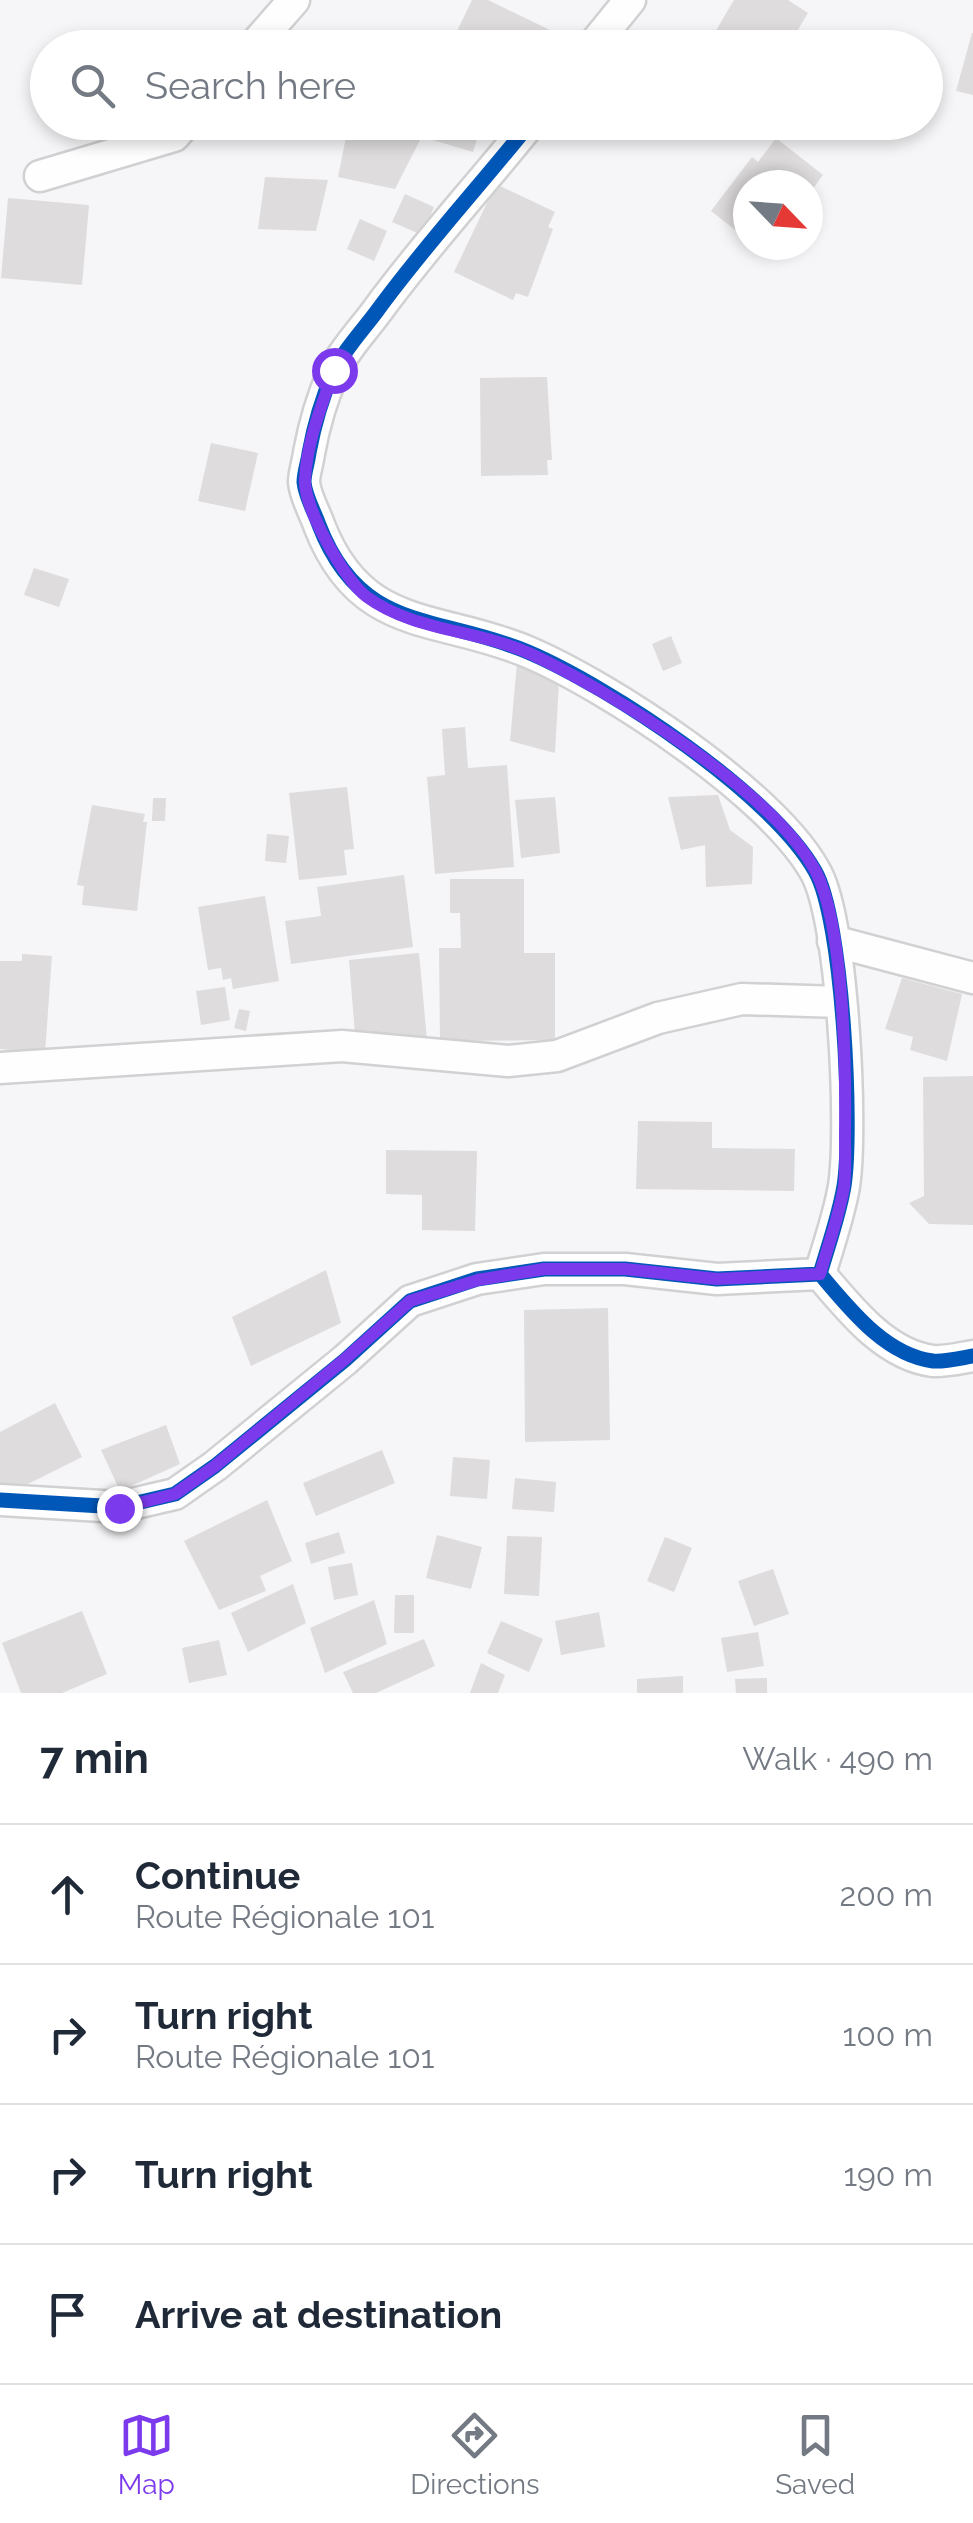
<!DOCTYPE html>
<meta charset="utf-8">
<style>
:root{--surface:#fff;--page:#f2f2f3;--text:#1f2937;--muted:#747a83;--line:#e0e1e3;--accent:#7c3aed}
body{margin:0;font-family:Raleway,sans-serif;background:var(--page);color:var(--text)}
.compass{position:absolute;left:733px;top:170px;width:90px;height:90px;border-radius:50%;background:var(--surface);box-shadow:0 5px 15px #0003;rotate:115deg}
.stop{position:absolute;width:30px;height:30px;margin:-22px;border:8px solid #7c3aed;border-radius:50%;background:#fff}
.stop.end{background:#7c3aed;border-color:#fff;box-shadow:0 2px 10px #0008}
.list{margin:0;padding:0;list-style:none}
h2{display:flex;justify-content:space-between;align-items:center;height:130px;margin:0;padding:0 40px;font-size:42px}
h2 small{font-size:32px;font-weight:400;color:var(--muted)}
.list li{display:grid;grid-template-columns:65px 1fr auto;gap:30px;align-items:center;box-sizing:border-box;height:140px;padding:0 40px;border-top:2px solid var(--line)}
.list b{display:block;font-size:38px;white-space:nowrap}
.list p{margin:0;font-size:32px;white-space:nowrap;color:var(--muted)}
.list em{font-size:32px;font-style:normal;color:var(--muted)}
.icon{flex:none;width:55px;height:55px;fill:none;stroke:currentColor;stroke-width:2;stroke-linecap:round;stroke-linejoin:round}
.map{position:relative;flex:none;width:973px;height:1693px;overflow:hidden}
.search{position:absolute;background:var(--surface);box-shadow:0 5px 15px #0003;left:30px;right:30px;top:30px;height:110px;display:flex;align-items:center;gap:25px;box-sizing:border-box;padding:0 35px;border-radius:55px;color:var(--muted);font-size:38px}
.sheet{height:690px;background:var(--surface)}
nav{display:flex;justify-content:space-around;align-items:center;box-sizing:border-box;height:140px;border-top:2px solid var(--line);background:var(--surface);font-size:28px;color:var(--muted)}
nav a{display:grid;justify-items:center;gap:5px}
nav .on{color:var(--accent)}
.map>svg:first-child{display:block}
.building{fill:#dedcdd}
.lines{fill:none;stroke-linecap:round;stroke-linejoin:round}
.minor-casing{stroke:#d1d0d2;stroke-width:35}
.minor{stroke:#fefefe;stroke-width:30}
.cycleway-casing{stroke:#fff;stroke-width:21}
.cycleway{stroke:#0057b8;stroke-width:15}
.route{stroke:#7c3aed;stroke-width:12}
</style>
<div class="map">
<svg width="973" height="1693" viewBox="0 0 973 1693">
<rect width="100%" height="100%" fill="#f6f5f7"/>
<!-- building -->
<path class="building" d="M 472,0 L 488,0 L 550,30 L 541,48 L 449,48 Z
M 734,0 L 788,0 L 808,13 L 787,48 L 725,48 L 711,39 Z
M 972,33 L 973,33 L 973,95 L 956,91 Z
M 807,36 L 824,45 L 823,48 L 801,48 Z
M 681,37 L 696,48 L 673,48 Z
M 349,122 L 364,122 L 420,140 L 395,189 L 338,177 Z
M 411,122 L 482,122 L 473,152 L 409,133 Z
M 667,122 L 703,122 L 690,140 Z
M 776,138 L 823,175 L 808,195 L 808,185 L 748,185 L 748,240 L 711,211 L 752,157 L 758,162 Z
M 265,177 L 328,180 L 316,231 L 258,229 Z
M 496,184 L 555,212 L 548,227 L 553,229 L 528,297 L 516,293 L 513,300 L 454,272 Z
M 405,194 L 434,207 L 422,235 L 392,222 Z
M 8,198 L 89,205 L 82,285 L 1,278 Z
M 360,219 L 387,231 L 374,261 L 347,249 Z
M 547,377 L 552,460 L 547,460 L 548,475 L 481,476 L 480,378 Z
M 211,443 L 258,453 L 245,511 L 198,501 Z
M 34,568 L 69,579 L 59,607 L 24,595 Z
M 671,636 L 682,663 L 663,671 L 652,644 Z
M 517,663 L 559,681 L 555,753 L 510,741 Z
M 465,727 L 468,768 L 507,765 L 514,867 L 435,874 L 427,777 L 445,775 L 442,729 Z
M 347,787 L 354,849 L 344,850 L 347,875 L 299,880 L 289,793 Z
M 718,795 L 730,830 L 753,847 L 752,884 L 706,887 L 705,845 L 681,850 L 668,797 Z
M 555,797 L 560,853 L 521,858 L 515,800 Z
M 153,798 L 166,798 L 165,821 L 152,821 Z
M 92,805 L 145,814 L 143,822 L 147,822 L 137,911 L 82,905 L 84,886 L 77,885 Z
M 267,834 L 289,836 L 286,863 L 265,861 Z
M 404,875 L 413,947 L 291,964 L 285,921 L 321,916 L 317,887 Z
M 450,879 L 524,879 L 524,953 L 555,953 L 555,1040 L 440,1041 L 439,948 L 461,948 L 460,913 L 450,913 Z
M 265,896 L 279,981 L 233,989 L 231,978 L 223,980 L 221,968 L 208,970 L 198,907 Z
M 419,953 L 427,1040 L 356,1046 L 349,960 Z
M 22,954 L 52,956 L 45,1053 L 0,1049 L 0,961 L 22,961 Z
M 902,978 L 962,994 L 947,1061 L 910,1050 L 913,1037 L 885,1029 Z
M 225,987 L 230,1020 L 201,1025 L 196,991 Z
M 239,1009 L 250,1011 L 246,1031 L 234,1028 Z
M 973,1076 L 973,1225 L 929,1224 L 909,1203 L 924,1196 L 923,1077 Z
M 638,1121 L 712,1122 L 712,1148 L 795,1149 L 794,1191 L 636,1189 Z
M 386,1150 L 477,1151 L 475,1231 L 422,1230 L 422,1195 L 386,1194 Z
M 326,1270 L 341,1323 L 251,1366 L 232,1317 Z
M 608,1308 L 610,1440 L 525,1442 L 524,1310 Z
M 55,1403 L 82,1457 L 0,1498 L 0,1432 Z
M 166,1425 L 180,1464 L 120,1491 L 101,1450 Z
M 382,1450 L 395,1483 L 316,1516 L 303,1483 Z
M 453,1457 L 490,1460 L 487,1499 L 450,1496 Z
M 515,1478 L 556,1482 L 554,1512 L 512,1509 Z
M 267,1500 L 292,1561 L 260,1576 L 266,1591 L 219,1610 L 184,1541 Z
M 339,1532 L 345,1553 L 311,1564 L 305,1543 Z
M 437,1535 L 482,1547 L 471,1589 L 426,1578 Z
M 507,1536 L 542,1537 L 539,1596 L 504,1594 Z
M 665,1537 L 692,1548 L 674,1592 L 647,1581 Z
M 352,1563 L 358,1595 L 334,1600 L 328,1567 Z
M 773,1569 L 789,1614 L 754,1626 L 738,1581 Z
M 293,1584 L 306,1623 L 248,1652 L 231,1613 Z
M 395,1595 L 414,1595 L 414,1633 L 394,1633 Z
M 374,1600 L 387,1644 L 325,1673 L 310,1628 Z
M 82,1611 L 107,1674 L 62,1693 L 21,1693 L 2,1643 Z
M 599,1612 L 605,1647 L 561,1655 L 555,1621 Z
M 501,1621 L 543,1639 L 529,1672 L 487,1653 Z
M 758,1632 L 764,1666 L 727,1672 L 721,1638 Z
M 424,1639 L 435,1666 L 376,1693 L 353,1693 L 343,1672 Z
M 219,1640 L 227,1675 L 189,1683 L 182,1648 Z
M 481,1663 L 505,1675 L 498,1693 L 470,1693 Z
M 683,1676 L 683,1693 L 637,1693 L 637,1679 Z
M 767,1678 L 767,1693 L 736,1693 L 735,1679 Z"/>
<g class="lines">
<defs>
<path id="minor" d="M 252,48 L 294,0
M 591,48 L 630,0
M 531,122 C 480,186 425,245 377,311 C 363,330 343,351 333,373 C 322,398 314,426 309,453 C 308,462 304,473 304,482 C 305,496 315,513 319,525 C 361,634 438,614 528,652 C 610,687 772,794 815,871 C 843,919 853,1128 844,1186 C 839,1216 828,1246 820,1274 C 849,1308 885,1355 933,1361 C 945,1362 961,1358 973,1356
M 40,176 L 174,136 L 186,122
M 833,941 L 973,978
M 0,1068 L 342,1046 L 508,1061 L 557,1056 L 658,1018 L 742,999 L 840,1002
M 0,1500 L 119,1507 L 175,1494 L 215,1466 L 345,1360 L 410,1301 L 477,1279 L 544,1269 L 625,1269 L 717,1279 L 820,1274"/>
</defs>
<!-- minor casing -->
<use href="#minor" class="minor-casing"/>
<!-- minor -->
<use href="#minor" class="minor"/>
<defs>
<path id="cycleway" d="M 531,122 C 480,186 425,245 377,311 C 363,330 343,351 333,373 C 322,398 314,426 309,453 C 308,462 304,473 304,482 C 305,496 315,513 319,525 C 361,634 438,614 528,652 C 610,687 772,794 815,871 C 843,919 853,1128 844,1186 C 839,1216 828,1246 820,1274 C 849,1308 885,1355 933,1361 C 945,1362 961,1358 973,1356
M 0,1500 L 119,1507 L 175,1494 L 215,1466 L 345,1360 L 410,1301 L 477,1279 L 544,1269 L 625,1269 L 717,1279 L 820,1274"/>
</defs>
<!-- cycleway casing -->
<use href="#cycleway" class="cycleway-casing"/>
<!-- cycleway -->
<use href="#cycleway" class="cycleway"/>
</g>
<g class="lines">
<!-- route -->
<path class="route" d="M 119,1508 L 175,1494 L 215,1466 L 344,1360 L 410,1301 L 478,1280 L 544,1269 L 625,1269 L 717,1279 L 820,1274 C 828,1246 839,1216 844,1187 C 846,1170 845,1151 845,1134 C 846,1070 844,926 816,872 C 774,792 612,692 531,654 C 479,630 413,631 367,597 C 344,580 303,506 305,479 C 307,441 322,405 334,370"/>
</g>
</svg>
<svg class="compass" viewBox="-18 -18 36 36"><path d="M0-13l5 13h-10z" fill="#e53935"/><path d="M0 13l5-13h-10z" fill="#747a83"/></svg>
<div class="stop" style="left:334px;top:370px"></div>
<div class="stop end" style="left:119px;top:1508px"></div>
<div class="search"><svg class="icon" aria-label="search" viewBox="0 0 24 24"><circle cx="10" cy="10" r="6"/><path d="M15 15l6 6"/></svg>Search here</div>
</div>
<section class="sheet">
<h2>7 min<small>Walk · 490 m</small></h2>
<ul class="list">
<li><svg class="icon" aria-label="ahead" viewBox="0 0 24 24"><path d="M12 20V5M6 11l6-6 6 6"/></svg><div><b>Continue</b><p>Route Régionale 101</p></div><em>200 m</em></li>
<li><svg class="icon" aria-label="right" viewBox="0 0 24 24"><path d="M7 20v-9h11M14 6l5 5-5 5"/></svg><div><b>Turn right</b><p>Route Régionale 101</p></div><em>100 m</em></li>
<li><svg class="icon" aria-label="right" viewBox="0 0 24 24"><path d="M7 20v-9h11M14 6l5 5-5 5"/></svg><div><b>Turn right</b></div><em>190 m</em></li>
<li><svg class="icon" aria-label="arrive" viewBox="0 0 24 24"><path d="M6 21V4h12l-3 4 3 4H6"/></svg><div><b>Arrive at destination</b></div></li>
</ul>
</section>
<nav>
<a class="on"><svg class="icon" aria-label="map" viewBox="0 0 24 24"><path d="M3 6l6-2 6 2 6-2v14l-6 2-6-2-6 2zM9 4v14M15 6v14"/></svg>Map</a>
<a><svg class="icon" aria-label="directions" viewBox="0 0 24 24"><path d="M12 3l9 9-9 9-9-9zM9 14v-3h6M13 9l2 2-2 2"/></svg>Directions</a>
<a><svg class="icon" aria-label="saved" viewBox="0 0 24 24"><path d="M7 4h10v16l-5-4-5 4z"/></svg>Saved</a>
</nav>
